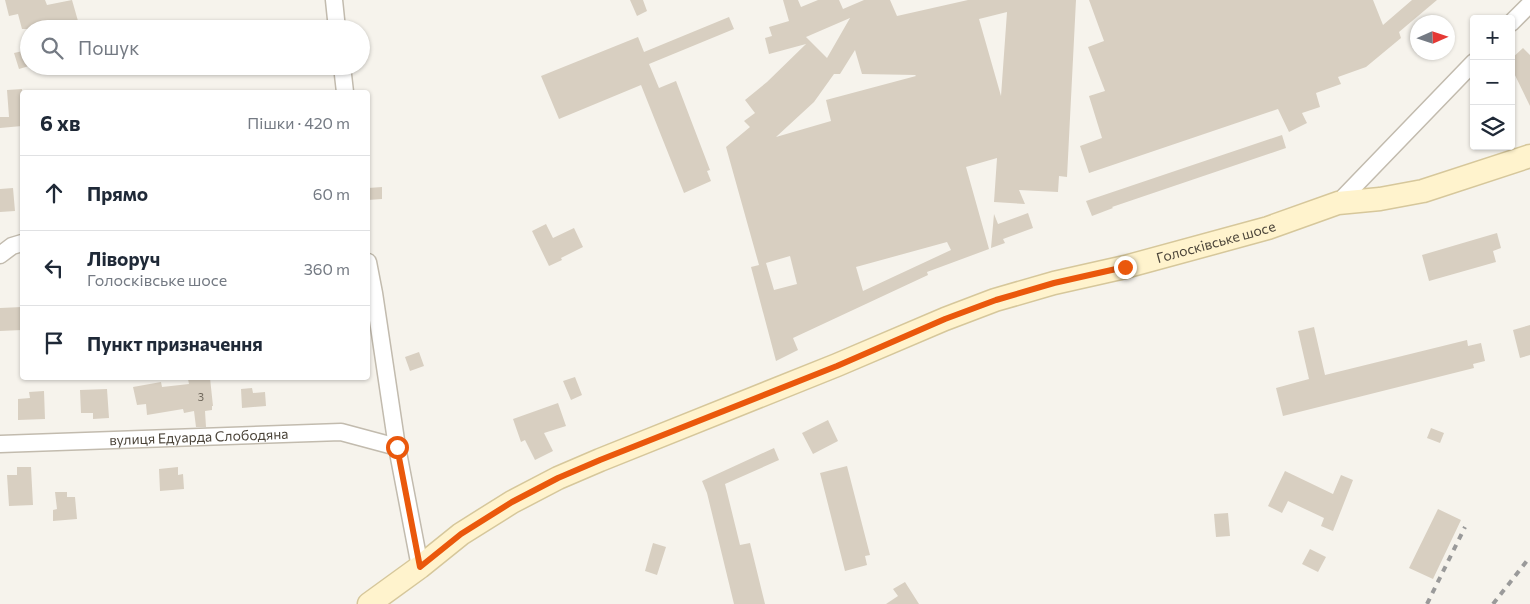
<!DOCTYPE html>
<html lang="uk">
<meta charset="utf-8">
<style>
:root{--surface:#fff;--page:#f6f6f7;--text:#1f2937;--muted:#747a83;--line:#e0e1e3}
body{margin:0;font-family:Commissioner,sans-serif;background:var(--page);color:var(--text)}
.controls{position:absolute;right:15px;top:15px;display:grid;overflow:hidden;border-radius:5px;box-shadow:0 1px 4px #0004}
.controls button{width:45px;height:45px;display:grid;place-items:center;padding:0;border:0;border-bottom:1px solid var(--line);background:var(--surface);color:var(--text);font:25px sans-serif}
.compass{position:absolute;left:1410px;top:15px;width:45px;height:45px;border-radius:50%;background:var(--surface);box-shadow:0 1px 4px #0004;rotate:87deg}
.stop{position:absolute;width:15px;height:15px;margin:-11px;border:4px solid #ea580c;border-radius:50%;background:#fff}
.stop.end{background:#ea580c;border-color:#fff;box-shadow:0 1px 5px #0008}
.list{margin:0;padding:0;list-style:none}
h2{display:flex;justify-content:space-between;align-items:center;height:65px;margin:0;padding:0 20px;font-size:21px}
h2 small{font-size:16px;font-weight:400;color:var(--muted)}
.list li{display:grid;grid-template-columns:32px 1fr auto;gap:15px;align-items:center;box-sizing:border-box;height:75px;padding:0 20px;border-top:1px solid var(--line)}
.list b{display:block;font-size:19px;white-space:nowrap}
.list p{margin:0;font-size:16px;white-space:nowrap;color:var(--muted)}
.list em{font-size:16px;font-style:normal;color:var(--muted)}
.icon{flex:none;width:28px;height:28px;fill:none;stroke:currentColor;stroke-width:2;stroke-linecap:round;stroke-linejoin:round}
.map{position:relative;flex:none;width:1530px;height:604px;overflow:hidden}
.search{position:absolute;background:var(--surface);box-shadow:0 1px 4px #0004;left:20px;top:20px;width:350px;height:55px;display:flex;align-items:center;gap:12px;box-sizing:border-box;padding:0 18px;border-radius:28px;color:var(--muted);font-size:19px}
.panel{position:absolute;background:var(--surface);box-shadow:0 1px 4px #0004;left:20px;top:90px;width:350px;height:290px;border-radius:5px}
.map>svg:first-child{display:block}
.building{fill:#d8cfc1;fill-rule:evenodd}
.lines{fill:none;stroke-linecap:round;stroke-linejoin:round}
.street-casing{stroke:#c2bbae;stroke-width:19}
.secondary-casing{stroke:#d6c79b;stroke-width:25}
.street{stroke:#fff;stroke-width:16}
.secondary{stroke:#fff3cd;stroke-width:22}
.rail{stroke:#9a9a9a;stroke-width:4;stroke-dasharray:6 6;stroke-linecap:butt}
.route{stroke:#ea580c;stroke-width:6}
.labels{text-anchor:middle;stroke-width:4;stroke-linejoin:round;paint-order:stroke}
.number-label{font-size:11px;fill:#6e675b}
.street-label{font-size:14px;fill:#4b4439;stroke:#fff}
</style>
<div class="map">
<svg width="1530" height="604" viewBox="0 0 1530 604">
<rect width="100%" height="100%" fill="#f6f3ec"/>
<!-- building -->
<path class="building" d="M 5,0 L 45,0 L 47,5 L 72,0 L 78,21 L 67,24 L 66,21 L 34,29 L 22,29 L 18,14 L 9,16 Z
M 630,0 L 643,0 L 647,11 L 637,16 Z
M 783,0 L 798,0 L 801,7 L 818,0 L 839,0 L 843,9 L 864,0 L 890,0 L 897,16 L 968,0 L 1076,0 L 1067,177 L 1059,176 L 1058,192 L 1019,190 L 1025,204 L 994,202 L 997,158 L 966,167 L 989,249 L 927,272 L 928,275 L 793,338 L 798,350 L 776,361 L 751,267 L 759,265 L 726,147 L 750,127 L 744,121 L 755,113 L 745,100 L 767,82 L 806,44 L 769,54 L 765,38 L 772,36 L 769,27 L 789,21 ZM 1007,12 L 1001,96 L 979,19 ZM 850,18 L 827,58 L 806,37 ZM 855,50 L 862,74 L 915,75 L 916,76 L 826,100 L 831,121 L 776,137 L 814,102 L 834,74 L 840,74 ZM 947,242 L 951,250 L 863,291 L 856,267 ZM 790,256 L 797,284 L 774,290 L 766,263 Z
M 1089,0 L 1373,0 L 1383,25 L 1412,0 L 1437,0 L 1399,32 L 1401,38 L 1366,67 L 1338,77 L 1341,84 L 1316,93 L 1320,107 L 1302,113 L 1307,123 L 1289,132 L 1278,109 L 1089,173 L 1080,146 L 1102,138 L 1089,96 L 1105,91 L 1088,47 L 1104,41 Z
M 729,17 L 734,29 L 649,64 L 659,88 L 676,81 L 710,170 L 707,171 L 711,181 L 684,193 L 641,85 L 559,119 L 541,76 L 638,37 L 644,52 Z
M 1523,48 L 1530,55 L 1530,106 L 1511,67 L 1511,59 Z
M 27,50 L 29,66 L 19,69 L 14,53 Z
M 22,89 L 22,126 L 0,128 L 0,117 L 9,117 L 7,90 Z
M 1282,135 L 1286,148 L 1112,207 L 1113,208 L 1092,216 L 1086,201 Z
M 382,187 L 382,199 L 368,200 L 368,188 Z
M 13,188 L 15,211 L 0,212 L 0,189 Z
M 1028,213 L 1033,228 L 1003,239 L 1005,243 L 991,248 L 994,214 L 998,224 Z
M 546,224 L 553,238 L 574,228 L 583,247 L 561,258 L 562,260 L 549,266 L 532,231 Z
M 1497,233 L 1501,248 L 1493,251 L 1496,262 L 1429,281 L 1422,255 Z
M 22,307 L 22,330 L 0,331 L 0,308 Z
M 1530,325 L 1530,355 L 1520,358 L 1513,330 Z
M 1314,327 L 1325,375 L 1467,340 L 1468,346 L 1481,343 L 1485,361 L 1473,364 L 1474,368 L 1283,416 L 1276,388 L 1309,379 L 1298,331 Z
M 419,352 L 424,366 L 410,371 L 405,357 Z
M 575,377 L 582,395 L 571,400 L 563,381 Z
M 210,378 L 213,406 L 212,406 L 212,410 L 205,411 L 206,427 L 196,427 L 194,411 L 184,413 L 183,409 L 147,415 L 146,404 L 137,405 L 133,387 L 161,382 L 162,387 L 189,384 L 188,379 Z
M 252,388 L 253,393 L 265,392 L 266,406 L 242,408 L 241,389 Z
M 107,389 L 109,418 L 93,419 L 93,413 L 81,413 L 80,390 Z
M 44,391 L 45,419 L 18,420 L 18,399 L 30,398 L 29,392 Z
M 558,403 L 566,426 L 544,433 L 553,451 L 535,460 L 525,440 L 521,442 L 513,419 Z
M 828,420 L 838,441 L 813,454 L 802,433 Z
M 1431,428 L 1444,433 L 1440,443 L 1427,438 Z
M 774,448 L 779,460 L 725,484 L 740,545 L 750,543 L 765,604 L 734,604 L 707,493 L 702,481 Z
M 847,466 L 870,555 L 865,556 L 867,565 L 845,571 L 820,473 Z
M 17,467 L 31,467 L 33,505 L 9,506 L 7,475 L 17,475 Z
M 178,467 L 178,475 L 183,474 L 184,489 L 160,491 L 159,469 Z
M 1285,471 L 1333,494 L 1341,475 L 1353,480 L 1333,531 L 1321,526 L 1324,518 L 1288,501 L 1282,513 L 1268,506 Z
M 55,492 L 67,492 L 67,497 L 75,497 L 77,519 L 53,521 L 53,510 L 57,509 Z
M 1438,509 L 1461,520 L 1433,579 L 1409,568 Z
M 1228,513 L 1230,536 L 1216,537 L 1214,514 Z
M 653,543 L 666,547 L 657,575 L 645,571 Z
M 1310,549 L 1326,557 L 1318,572 L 1302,564 Z
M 905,582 L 919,604 L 886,604 L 898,596 L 893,589 Z"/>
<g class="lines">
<defs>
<g id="street">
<path d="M 334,0 L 337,29"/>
<path d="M 1511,23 L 1530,4"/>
<path d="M 342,66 L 345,92"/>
<path d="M 1338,203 L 1474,62"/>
<path d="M 0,255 L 12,246 L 22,243"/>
<path d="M 368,262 L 374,293 L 397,447 L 420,567"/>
<path id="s1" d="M 0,444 L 341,432 L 397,447"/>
</g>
<g id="secondary">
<path id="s2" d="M 369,604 L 420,567 L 461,534 L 512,502 L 558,478 L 600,460 L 837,365 L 945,319 L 995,300 L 1054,283 L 1125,267 L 1268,228 L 1338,203 L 1380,199 L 1423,191 L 1530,156"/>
</g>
</defs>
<!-- street casing -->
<use href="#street" class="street-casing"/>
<!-- secondary casing -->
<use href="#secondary" class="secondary-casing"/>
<!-- street -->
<use href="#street" class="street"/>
<!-- secondary -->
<use href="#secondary" class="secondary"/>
<!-- rail -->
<path class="rail" d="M 1427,604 L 1465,527
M 1493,604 L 1530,557"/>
</g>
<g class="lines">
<!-- route -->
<path class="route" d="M 397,447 L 420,567 L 461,534 L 512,502 L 558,478 L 600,460 L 837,366 L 945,319 L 996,300 L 1054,283 L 1125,267"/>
</g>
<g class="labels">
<!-- number labels -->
<g class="number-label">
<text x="201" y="401">3</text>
</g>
<!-- street labels -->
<g class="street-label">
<text dy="5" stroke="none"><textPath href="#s2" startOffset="928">Голосківське шосе</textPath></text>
<text dy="5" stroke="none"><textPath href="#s1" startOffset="199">вулиця Едуарда Слободяна</textPath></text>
</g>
</g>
</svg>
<div class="controls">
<button>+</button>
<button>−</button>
<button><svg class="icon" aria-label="layers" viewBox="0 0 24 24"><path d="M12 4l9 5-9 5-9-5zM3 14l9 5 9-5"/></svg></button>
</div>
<svg class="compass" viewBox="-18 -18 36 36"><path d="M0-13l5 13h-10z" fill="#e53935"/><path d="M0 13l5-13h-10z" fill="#747a83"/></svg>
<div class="stop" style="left:397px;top:447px"></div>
<div class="stop end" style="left:1125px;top:267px"></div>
<div class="search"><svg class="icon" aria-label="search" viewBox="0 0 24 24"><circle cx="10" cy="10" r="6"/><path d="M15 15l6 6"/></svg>Пошук</div>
<section class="panel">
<h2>6 хв<small>Пішки · 420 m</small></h2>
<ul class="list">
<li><svg class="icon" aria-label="ahead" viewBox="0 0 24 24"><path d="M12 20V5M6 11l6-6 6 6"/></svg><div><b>Прямо</b></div><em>60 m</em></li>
<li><svg class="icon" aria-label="left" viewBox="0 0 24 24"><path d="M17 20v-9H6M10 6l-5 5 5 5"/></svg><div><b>Ліворуч</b><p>Голосківське шосе</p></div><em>360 m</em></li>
<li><svg class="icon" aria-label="arrive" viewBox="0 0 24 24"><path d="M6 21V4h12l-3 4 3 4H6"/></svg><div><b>Пункт призначення</b></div></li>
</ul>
</section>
</div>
